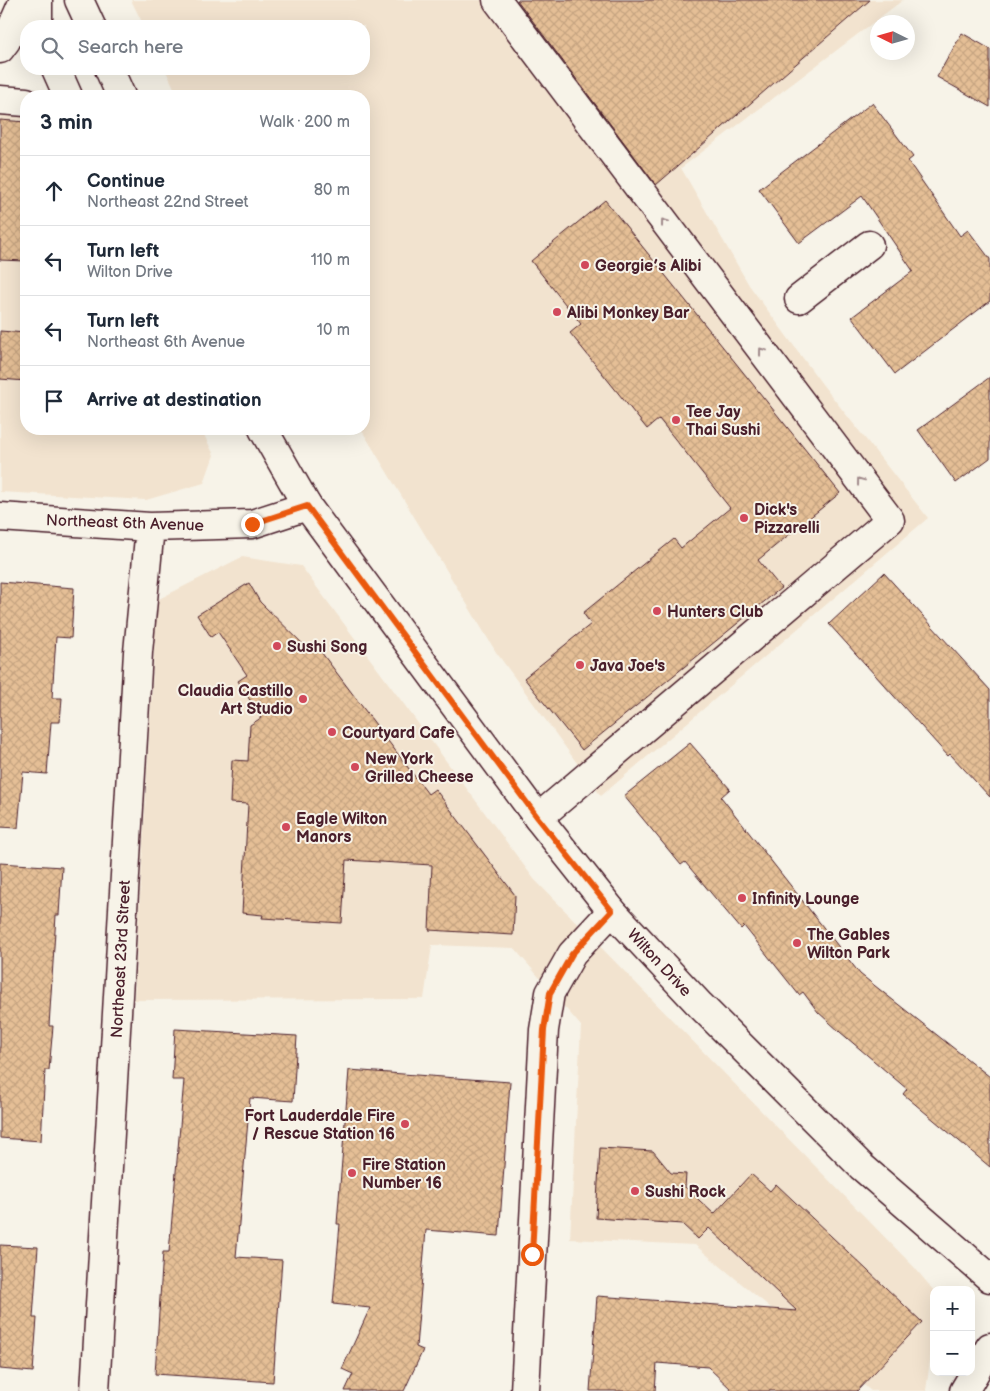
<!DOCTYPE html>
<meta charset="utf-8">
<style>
:root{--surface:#fff;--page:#f6f6f7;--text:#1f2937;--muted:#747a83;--line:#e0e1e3}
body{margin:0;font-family:"Balsamiq Sans",sans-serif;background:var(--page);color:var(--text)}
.controls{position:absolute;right:15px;bottom:15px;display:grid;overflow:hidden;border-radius:10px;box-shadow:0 5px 20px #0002}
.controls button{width:45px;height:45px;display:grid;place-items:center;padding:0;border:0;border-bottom:1px solid var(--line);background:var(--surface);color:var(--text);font:25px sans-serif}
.compass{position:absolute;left:870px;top:15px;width:45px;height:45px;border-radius:50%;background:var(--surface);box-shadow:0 5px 20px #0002;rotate:275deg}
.stop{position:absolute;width:15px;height:15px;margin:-11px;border:4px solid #ea580c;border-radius:50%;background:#fff}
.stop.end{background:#ea580c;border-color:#fff;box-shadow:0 1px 5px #0008}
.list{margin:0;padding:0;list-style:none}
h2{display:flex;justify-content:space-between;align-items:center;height:65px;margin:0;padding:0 20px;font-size:21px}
h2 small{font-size:16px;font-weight:400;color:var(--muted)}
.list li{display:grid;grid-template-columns:32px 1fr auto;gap:15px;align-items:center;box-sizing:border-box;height:70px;padding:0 20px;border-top:1px solid var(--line)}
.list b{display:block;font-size:19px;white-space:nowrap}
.list p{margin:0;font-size:16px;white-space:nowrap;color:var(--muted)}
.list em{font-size:16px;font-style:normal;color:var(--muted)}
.icon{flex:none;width:28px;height:28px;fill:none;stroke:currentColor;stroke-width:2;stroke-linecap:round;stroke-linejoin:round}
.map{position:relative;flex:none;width:990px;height:1391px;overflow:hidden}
.search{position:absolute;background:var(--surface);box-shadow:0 5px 20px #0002;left:20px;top:20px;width:350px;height:55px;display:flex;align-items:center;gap:12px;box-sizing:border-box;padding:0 18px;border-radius:20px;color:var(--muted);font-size:19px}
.panel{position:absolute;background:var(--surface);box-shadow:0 5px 20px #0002;left:20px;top:90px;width:350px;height:345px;border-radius:20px}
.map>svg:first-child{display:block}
.built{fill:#f2e3cf}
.building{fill:url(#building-cross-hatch);stroke:#4a1f2b}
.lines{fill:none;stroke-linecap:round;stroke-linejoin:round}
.minor-casing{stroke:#4a1f2b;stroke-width:31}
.major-casing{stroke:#4a1f2b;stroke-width:31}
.minor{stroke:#f7f3e8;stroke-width:28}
.major{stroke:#f7f3e8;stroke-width:28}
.oneway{stroke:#a0898a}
.route{stroke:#ea580c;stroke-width:6}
.poi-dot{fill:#d1495b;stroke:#f7f3e8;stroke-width:2}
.labels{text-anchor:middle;stroke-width:4;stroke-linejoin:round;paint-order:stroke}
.poi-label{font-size:16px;font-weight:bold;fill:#4a1f2b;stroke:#f7f3e8;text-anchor:start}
.street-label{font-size:16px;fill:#4a1f2b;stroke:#f7f3e8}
</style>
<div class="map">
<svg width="990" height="1391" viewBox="0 0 990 1391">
<defs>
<pattern id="building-cross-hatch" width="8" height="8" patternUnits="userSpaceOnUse" patternTransform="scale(1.25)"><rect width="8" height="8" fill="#e5bf96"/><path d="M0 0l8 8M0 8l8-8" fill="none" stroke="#c6a481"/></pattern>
</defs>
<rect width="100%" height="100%" fill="#f7f3e8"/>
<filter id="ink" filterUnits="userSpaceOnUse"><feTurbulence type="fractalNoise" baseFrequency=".02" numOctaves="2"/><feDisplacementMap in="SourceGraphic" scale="10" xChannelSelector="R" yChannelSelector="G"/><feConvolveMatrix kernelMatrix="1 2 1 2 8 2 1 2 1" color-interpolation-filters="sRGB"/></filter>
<g filter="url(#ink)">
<!-- built -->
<path class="built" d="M 131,0 L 903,0 L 681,168 L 749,285 L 822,384 L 928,518 L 601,796 L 496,652 L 361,429 L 364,429 L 364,96 L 178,96 L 165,69 L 364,69 L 364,26 L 144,26 Z
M 0,110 L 26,112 L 26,429 L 201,429 L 214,455 L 204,483 L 146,500 L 0,492 Z
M 242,557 L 301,566 L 534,879 L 915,1268 L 934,1291 L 934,1329 L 926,1391 L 871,1391 L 695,1245 L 570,1239 L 581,1026 L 514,948 L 432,945 L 424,999 L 134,1000 L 157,600 Z"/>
<!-- building -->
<path class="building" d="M 517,0 L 870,0 L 656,185 Z
M 962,33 L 990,49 L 990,107 L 937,77 Z
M 872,103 L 913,157 L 908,161 L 960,236 L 968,230 L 990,259 L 990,301 L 895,374 L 852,317 L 913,271 L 862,196 L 799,243 L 759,189 Z
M 0,120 L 26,122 L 26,261 L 0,260 Z
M 605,200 L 840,493 L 758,560 L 781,588 L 582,750 L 524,678 L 591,624 L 583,613 L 674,539 L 681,548 L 730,508 L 659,419 L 647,429 L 570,333 L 581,324 L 531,261 Z
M 0,331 L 26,333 L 26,381 L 0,379 Z
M 990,377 L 990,458 L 956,483 L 918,430 Z
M 884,573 L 990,690 L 990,797 L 950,754 L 948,756 L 829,624 Z
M 0,582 L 74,588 L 71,638 L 56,637 L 52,698 L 62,698 L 60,722 L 51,722 L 47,774 L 23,772 L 18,828 L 0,827 Z
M 249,583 L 260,602 L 307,648 L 318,648 L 428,794 L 435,789 L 515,895 L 513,935 L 429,930 L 432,865 L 346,860 L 342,923 L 262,918 L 263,915 L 242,913 L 248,804 L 230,803 L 232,760 L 248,761 L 250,725 L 261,718 L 238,681 L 247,675 L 218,632 L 211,637 L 197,615 Z
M 690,743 L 730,789 L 721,797 L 860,974 L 990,1077 L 990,1167 L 903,1094 L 907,1089 L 840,1032 L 818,1012 L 803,992 L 799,995 L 744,926 L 741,929 L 685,862 L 681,865 L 624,796 Z
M 0,863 L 62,867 L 59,915 L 56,915 L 49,1026 L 53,1026 L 49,1070 L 45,1070 L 41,1141 L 0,1138 Z
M 175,1029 L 297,1036 L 293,1101 L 250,1098 L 236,1257 L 282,1260 L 273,1382 L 155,1374 L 163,1252 L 169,1252 L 184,1080 L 172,1080 Z
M 349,1070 L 510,1082 L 499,1236 L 426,1230 L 416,1347 L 423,1350 L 404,1391 L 345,1391 L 353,1374 L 342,1369 L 370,1308 L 333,1304 L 340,1224 L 337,1224 Z
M 600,1148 L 653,1151 L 671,1173 L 686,1174 L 685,1187 L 714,1214 L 751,1174 L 770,1191 L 776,1184 L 922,1322 L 857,1391 L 733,1391 L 708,1367 L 657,1363 L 655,1391 L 590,1391 L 597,1296 L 797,1311 L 709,1228 L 698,1239 L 682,1224 L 596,1218 Z
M 0,1245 L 38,1247 L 33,1318 L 37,1318 L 33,1372 L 0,1369 Z"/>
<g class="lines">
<defs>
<path id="minor" d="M 497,0 L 890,520 L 538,818
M 0,49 L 6,41 L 24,0
M 0,100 L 26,102
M 799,299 L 869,245
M 0,517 L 150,527 L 252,524 L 307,506
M 95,1391 L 138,652 L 150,527
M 525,1391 L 544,1030 L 550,993 L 572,954 L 612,911
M 964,1391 L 990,1347"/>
<path id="major" d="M 38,0 L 38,26
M 79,0 L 91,26
M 56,69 L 68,96
M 109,69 L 121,96
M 263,429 L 307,506 L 538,818 L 612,911 L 700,1005 L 862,1167 L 990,1278"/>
</defs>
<!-- minor casing -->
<use href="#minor" class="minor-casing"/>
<!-- major casing -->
<use href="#major" class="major-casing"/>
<!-- minor -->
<use href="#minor" class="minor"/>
<!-- major -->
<use href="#major" class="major"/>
</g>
<!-- one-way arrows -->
<defs><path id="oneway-chevron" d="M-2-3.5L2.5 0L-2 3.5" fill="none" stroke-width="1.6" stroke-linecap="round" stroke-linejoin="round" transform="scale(1.25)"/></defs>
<g class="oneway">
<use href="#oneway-chevron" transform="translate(664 222) rotate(-127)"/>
<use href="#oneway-chevron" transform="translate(762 351) rotate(-127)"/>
<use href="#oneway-chevron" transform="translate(860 481) rotate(-127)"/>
</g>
</g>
<g class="lines" filter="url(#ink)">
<!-- route -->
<path class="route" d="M 252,524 L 307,506 L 538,818 L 612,911 L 572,954 L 550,993 L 544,1030 L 532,1254"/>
</g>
<!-- markers -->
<g class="poi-dot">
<circle cx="585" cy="265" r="5"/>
<circle cx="557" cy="312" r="5"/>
<circle cx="676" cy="420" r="5"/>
<circle cx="744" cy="518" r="5"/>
<circle cx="657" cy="611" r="5"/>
<circle cx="277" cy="646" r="5"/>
<circle cx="580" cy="665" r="5"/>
<circle cx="303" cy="699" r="5"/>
<circle cx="332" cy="732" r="5"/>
<circle cx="355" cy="767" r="5"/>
<circle cx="286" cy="827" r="5"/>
<circle cx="742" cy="898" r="5"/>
<circle cx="797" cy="943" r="5"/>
<circle cx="405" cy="1124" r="5"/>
<circle cx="352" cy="1173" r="5"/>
<circle cx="635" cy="1191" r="5"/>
</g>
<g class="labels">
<!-- poi labels -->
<g class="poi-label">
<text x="595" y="271">Georgie’s Alibi</text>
<text x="567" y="318">Alibi Monkey Bar</text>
<text x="686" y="417">Tee Jay<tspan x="686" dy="18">Thai Sushi</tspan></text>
<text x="754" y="515">Dick's<tspan x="754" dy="18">Pizzarelli</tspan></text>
<text x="667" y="617">Hunters Club</text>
<text x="287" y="652">Sushi Song</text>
<text x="590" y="671">Java Joe's</text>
<text x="293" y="696" text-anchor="end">Claudia Castillo<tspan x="293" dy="18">Art Studio</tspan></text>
<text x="342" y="738">Courtyard Cafe</text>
<text x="365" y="764">New York<tspan x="365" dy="18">Grilled Cheese</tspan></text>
<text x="296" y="824">Eagle Wilton<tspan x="296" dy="18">Manors</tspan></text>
<text x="752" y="904">Infinity Lounge</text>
<text x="807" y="940">The Gables<tspan x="807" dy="18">Wilton Park</tspan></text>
<text x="395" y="1121" text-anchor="end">Fort Lauderdale Fire<tspan x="395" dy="18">/ Rescue Station 16</tspan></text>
<text x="362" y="1170">Fire Station<tspan x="362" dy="18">Number 16</tspan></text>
<text x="645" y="1197">Sushi Rock</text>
</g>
<!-- street labels -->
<g class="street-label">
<text transform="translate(125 522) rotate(2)" y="6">Northeast 6th Avenue</text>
<text transform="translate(120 959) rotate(-87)" y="6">Northeast 23rd Street</text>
<text transform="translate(660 962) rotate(47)" y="6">Wilton Drive</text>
</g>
</g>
</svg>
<div class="controls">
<button>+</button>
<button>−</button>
</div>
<svg class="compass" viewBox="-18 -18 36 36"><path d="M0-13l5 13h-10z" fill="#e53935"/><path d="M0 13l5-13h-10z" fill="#747a83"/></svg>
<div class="stop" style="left:532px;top:1254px"></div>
<div class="stop end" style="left:252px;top:524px"></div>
<div class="search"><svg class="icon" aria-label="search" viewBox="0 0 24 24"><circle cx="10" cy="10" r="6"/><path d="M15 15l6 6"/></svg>Search here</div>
<section class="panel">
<h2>3 min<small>Walk · 200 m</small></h2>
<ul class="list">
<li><svg class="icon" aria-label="ahead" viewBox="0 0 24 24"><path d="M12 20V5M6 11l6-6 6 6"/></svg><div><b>Continue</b><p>Northeast 22nd Street</p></div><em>80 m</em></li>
<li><svg class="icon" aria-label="left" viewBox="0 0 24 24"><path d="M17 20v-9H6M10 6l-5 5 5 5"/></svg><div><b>Turn left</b><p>Wilton Drive</p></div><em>110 m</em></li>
<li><svg class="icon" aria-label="left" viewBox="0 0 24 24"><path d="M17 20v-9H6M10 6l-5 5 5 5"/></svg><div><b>Turn left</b><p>Northeast 6th Avenue</p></div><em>10 m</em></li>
<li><svg class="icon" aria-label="arrive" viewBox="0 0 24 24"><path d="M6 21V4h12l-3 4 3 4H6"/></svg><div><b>Arrive at destination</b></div></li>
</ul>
</section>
</div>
